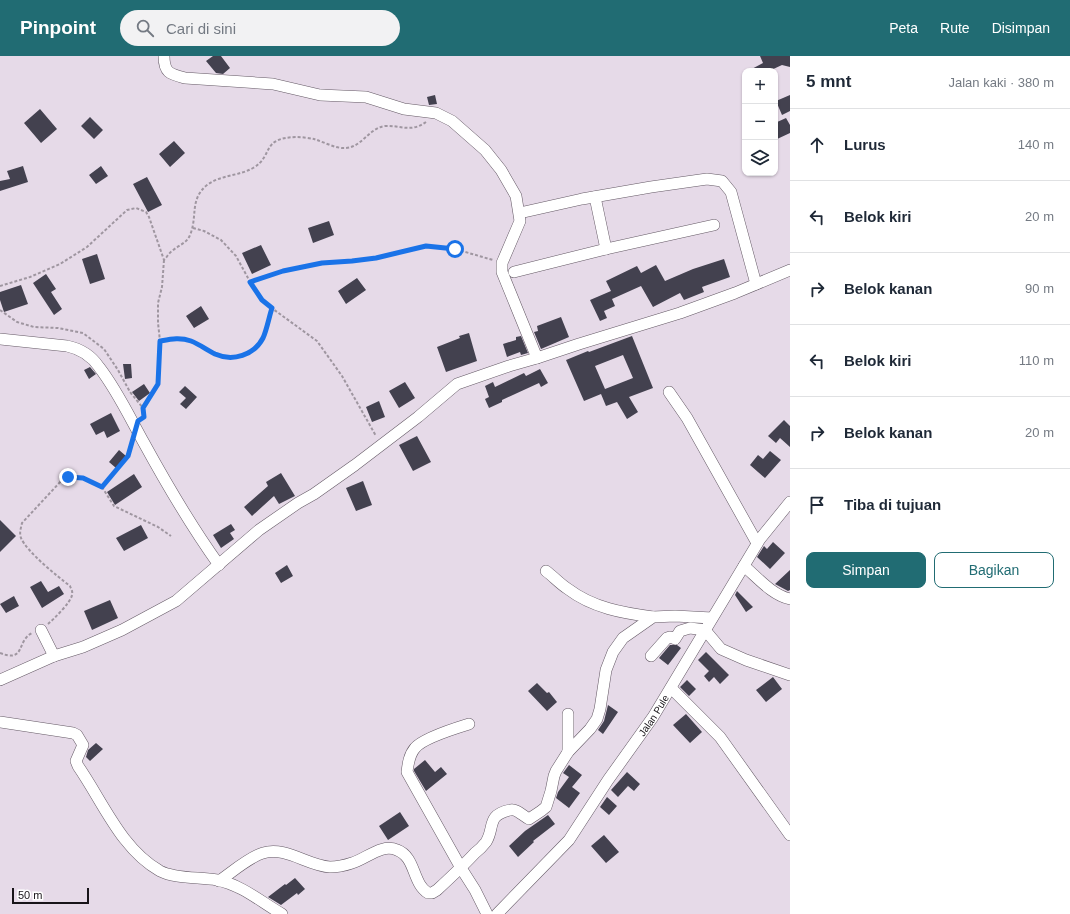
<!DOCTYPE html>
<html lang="id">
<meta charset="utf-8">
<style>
:root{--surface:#fff;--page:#f2f2f3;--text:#1f2937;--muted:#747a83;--line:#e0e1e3;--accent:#216c73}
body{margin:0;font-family:Arial,sans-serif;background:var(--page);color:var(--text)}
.controls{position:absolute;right:12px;top:12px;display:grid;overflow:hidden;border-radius:8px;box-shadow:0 1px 3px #0004}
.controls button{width:36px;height:36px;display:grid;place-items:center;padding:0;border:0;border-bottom:1px solid var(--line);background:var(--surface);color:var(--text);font:20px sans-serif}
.scale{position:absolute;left:12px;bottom:10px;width:77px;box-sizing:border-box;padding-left:4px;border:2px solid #181419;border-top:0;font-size:11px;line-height:14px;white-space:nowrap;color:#181419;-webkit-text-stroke:3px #fff;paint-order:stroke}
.stop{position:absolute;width:12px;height:12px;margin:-9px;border:3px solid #1a73e8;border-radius:50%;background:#fff}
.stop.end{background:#1a73e8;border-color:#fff;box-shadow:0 1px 4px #0008}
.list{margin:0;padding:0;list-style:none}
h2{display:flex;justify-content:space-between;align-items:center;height:52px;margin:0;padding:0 16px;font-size:17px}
h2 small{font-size:13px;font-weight:400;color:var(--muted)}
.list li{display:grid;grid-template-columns:26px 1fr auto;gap:12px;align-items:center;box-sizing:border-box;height:72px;padding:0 16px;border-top:1px solid var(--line)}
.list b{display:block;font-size:15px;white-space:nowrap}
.list em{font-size:13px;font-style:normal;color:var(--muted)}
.actions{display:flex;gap:8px;padding:12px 16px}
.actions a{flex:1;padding:9px 0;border:1px solid var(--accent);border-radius:8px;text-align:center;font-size:14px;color:var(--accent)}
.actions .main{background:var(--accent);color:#fff}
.icon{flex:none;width:22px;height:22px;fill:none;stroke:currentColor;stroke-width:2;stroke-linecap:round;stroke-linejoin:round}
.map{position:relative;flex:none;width:790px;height:858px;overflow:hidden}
header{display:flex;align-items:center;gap:24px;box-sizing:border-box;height:56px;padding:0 20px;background:var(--accent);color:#fff}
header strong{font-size:19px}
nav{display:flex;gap:22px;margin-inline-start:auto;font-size:14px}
.search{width:280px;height:36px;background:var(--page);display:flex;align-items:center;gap:10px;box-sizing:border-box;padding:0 14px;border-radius:22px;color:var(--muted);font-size:15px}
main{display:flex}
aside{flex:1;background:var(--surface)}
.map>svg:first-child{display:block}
.building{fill:#43414f;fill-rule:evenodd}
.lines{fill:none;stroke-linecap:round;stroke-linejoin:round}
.minor-casing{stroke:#645965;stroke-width:12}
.path{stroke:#9f96a0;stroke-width:2;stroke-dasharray:3 2;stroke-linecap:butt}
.minor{stroke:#fff;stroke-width:11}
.route{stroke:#1a73e8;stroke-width:5}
.labels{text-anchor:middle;stroke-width:4;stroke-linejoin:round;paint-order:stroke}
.street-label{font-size:10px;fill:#181419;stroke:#fff}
</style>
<header>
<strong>Pinpoint</strong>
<div class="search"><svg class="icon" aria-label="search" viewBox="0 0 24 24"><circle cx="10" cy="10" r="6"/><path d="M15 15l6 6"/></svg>Cari di sini</div>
<nav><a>Peta</a><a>Rute</a><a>Disimpan</a></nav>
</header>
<main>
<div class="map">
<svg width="790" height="858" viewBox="0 0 790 858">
<rect width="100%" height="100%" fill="#e6dae8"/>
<!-- building -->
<path class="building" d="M 213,0 L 221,0 L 230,12 L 223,18 L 216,17 L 206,5 Z
M 760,0 L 790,0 L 790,11 L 782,9 L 769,15 L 748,15 L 763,7 Z
M 435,39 L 437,48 L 429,49 L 427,41 Z
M 790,39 L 790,55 L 782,59 L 776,45 Z
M 40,53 L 57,73 L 41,87 L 24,67 Z
M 90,61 L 103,74 L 94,83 L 81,70 Z
M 786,62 L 790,69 L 790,77 L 775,84 L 775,67 Z
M 174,85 L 185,97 L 170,111 L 159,98 Z
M 23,110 L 28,126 L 0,135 L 0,125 L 10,123 L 7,115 Z
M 101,110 L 108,120 L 96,128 L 89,119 Z
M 147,121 L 162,149 L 148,156 L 133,128 Z
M 329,165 L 334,179 L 313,187 L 308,172 Z
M 261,189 L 271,209 L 252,218 L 242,197 Z
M 97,198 L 105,223 L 90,228 L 82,203 Z
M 724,203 L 730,221 L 702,231 L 704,236 L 684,244 L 680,237 L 653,251 L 641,230 L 612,243 L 615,250 L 604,255 L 607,262 L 600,265 L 590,244 L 611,235 L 606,225 L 637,210 L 641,217 L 656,209 L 665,225 L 693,213 Z
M 46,218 L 56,233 L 51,236 L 62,253 L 54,259 L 33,227 Z
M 357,222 L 366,234 L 346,248 L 338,235 Z
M 21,229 L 28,248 L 4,256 L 0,244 L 0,236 Z
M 201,250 L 209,263 L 194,272 L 186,260 Z
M 561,261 L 569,281 L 541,293 L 534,276 L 538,275 L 537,270 Z
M 469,277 L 477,305 L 446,316 L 437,291 L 460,282 L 459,280 Z
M 521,280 L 528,297 L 521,299 L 520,296 L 507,301 L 503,288 L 516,284 L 516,281 Z
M 632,280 L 653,332 L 629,341 L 638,356 L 627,363 L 617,346 L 606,350 L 601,338 L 584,345 L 566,304 L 588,295 L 589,296 ZM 623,299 L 633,322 L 605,333 L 595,310 Z
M 123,308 L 131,308 L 132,322 L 125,323 Z
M 90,311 L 96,318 L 89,323 L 84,314 Z
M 540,313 L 548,327 L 541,331 L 539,327 L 502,344 L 502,346 L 489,352 L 485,343 L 489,341 L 485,330 L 493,326 L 495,331 L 524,317 L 526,320 Z
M 405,326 L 415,342 L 399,352 L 389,335 Z
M 144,328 L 150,337 L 139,345 L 132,336 Z
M 185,330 L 197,341 L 186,353 L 180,348 L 186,342 L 179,336 Z
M 379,345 L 385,361 L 372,366 L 366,351 Z
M 111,357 L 120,375 L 107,382 L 104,375 L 96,379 L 90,368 Z
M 784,364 L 790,370 L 790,391 L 780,382 L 776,387 L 768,380 Z
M 417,380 L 431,406 L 413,415 L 399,389 Z
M 119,394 L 126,400 L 116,412 L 109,406 Z
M 770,395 L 781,404 L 765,422 L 750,409 L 758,399 L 763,403 Z
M 281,417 L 295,440 L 279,448 L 274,440 L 252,460 L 244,451 L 268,430 L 266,426 Z
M 134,418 L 142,431 L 115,449 L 107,436 Z
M 363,425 L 372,449 L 356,455 L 346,432 Z
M 0,464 L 16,480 L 0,496 Z
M 231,468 L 235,474 L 230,477 L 234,483 L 221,492 L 213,479 Z
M 141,469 L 148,482 L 124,495 L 116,482 Z
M 773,486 L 785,497 L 770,513 L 757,501 L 764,490 L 767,493 Z
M 287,509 L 293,520 L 281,527 L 275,517 Z
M 790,514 L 790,534 L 788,535 L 775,528 Z
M 41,525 L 48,536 L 59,530 L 64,538 L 42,552 L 30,531 Z
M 737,535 L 753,551 L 746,556 L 735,539 Z
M 14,540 L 19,550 L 6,557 L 0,548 Z
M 110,544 L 118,562 L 92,574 L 84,555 Z
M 670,589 L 677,589 L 681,592 L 668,609 L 659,602 Z
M 706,596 L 729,619 L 720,628 L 714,621 L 709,626 L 704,620 L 709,615 L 698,604 Z
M 773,621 L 782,633 L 766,646 L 756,634 Z
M 687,624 L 696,633 L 689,640 L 680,631 Z
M 537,627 L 547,637 L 549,636 L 557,646 L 547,655 L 528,635 Z
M 608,649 L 618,656 L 603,678 L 598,674 L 604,665 Z
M 686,658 L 702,676 L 690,687 L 673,669 Z
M 96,687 L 103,693 L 90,705 L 86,701 L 88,694 Z
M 425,704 L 435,716 L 441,711 L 447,718 L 426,735 L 414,715 L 414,713 Z
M 569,709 L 582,719 L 572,731 L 580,737 L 569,752 L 556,742 L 558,736 L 569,721 L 563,717 Z
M 627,716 L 640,728 L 634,735 L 628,730 L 618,741 L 611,734 Z
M 607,741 L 617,750 L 609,759 L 600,751 Z
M 400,756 L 409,770 L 388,784 L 379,770 Z
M 548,759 L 555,768 L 533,785 L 534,786 L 518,801 L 509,790 L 525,775 Z
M 604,779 L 619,796 L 606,807 L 591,790 Z
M 295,822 L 305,833 L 298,839 L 297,837 L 281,849 L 268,841 L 285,828 L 286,829 Z"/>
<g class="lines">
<defs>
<g id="minor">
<path d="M 164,0 C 164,17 170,18 185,22 L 273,28 L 320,39 L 366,41 L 404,53 L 436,57 L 452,65 L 485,94 L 501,114 L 516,140 L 520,165 L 502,207 L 502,216 L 537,302"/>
<path d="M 595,141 L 606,193"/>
<path d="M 524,156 L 582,143 L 651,131 L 707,123 L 722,125 L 731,136 L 756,228"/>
<path d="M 514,216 L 606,193 L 714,169"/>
<path d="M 0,283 L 67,290 C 81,293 91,299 99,311 C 117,334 130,362 144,387 C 167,429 191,470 219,509"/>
<path d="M 669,336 L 687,362 L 757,487"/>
<path d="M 744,510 C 758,522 772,539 790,543"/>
<path d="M 546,515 C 554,521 560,528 568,533 C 593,552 623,557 653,561"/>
<path d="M 41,574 L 54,600"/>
<path d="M 651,600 L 667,582 L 670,581 L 675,583 L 680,575 L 690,572 L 705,574 L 721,593 L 746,604 L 790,619"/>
<path d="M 0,624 L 54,600 L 83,591 L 122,574 L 176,545 L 259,474 L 298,447 L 314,438 L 355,409 L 418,361 L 457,328 L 509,310 L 537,302 L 579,288 L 680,257 L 735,237 L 790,214"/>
<path d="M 671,632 L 720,681 L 790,779"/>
<path d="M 568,658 L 568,696"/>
<path d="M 0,666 L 73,677 L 77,679 L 83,689 L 76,705 L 78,710 C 103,746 121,793 160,815 C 175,823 200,821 217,824 C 242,829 261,846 282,858"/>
<path d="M 469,668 C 456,672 423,682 415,692 C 409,699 408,708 407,716 L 461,812 L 475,834 L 487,858"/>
<path d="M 219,825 C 231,817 249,801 263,797 C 286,790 308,810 330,811 C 337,811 346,809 352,807 C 366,803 382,787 397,794 C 416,801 412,827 428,837 L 432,837 L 437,834 C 450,822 463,810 475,797 C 479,794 483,790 486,786 C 495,772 486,759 510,754 C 516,752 523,760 529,763 L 541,755 L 546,751 L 551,735 L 554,720 L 556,715 L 568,696 L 590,673 L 597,663 L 600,653 L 606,614 L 613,596 L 623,582 L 653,561 L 675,560 L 712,562"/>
<path id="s1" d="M 497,858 L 569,784 L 608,724 L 653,661 L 760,483 L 790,446"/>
</g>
</defs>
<!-- minor casing -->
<use href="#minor" class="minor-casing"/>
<!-- path -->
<path class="path" d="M 193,172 L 204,175 L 221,184 L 236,200 L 248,222 L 262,245 L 317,285 L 342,320 L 376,380
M 250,226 L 283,215 L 322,207 L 352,205 L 376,202 L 426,191 L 455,193 L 493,204
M 0,230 L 30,221 L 60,208 L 87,191 L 127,154 L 136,152 L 146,156 L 149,161 L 164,204 C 167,201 169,197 172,195 C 179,189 187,187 190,179 C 198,160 189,144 207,129 C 220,119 239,120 253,112 C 274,100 260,82 296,81 C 302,81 309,82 314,83 C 324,86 336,93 346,92 C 362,91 369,72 385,70 C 400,69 411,77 426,66
M 0,254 L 17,266 L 34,271 L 58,272 L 83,277 L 104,293 L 118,314 L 130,336 L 143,352 L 144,361 L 142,362
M 160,285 C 171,283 180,281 191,285 C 199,288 207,294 215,298 C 232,306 254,299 263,282 C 267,273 269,262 271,252
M 143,352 L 158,328 L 160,285 L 158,267 L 158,247 L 162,231 L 164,204
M 102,431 L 114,450 L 158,471 L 171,480
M 48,568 C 54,563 71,546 72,539 C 73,535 71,533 70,530 C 57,520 27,496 21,482 C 19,477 21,472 22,467 L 62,424 C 76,417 89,425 102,431 L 128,400 L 131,387
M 0,597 C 26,607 16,585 32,577"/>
<!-- minor -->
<use href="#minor" class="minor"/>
</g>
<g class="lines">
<!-- route -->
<path class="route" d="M 68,421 L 83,422 L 102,431 L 128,400 L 138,365 L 144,361 L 143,352 L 158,328 L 160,285 C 171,283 180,281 191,285 C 199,288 207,294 215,298 C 233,306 254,299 263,282 C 267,273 269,261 272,252 L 262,244 L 250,226 L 283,215 L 322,207 L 352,205 L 376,202 L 426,190 L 455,193"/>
</g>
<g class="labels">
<!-- street labels -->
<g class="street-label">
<text dy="4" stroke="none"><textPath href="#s1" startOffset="254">Jalan Pule</textPath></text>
</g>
</g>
</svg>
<div class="controls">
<button>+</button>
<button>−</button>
<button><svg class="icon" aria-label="layers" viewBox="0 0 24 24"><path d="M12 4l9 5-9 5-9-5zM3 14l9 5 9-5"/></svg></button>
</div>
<div class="scale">50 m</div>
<div class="stop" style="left:455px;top:193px"></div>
<div class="stop end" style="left:68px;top:421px"></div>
</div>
<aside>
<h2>5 mnt<small>Jalan kaki · 380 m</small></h2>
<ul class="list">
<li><svg class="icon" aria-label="ahead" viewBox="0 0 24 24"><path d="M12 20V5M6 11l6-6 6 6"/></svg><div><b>Lurus</b></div><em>140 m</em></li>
<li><svg class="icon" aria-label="left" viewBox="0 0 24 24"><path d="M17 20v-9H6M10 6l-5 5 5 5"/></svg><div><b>Belok kiri</b></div><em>20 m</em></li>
<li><svg class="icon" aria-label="right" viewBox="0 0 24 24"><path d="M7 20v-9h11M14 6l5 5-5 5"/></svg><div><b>Belok kanan</b></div><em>90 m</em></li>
<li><svg class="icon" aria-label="left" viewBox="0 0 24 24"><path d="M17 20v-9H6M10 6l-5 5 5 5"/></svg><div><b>Belok kiri</b></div><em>110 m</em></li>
<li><svg class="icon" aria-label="right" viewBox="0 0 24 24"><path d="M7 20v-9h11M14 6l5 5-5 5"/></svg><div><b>Belok kanan</b></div><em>20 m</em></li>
<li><svg class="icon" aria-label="arrive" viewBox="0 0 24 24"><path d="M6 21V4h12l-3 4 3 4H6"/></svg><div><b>Tiba di tujuan</b></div></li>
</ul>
<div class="actions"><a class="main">Simpan</a><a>Bagikan</a></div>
</aside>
</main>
